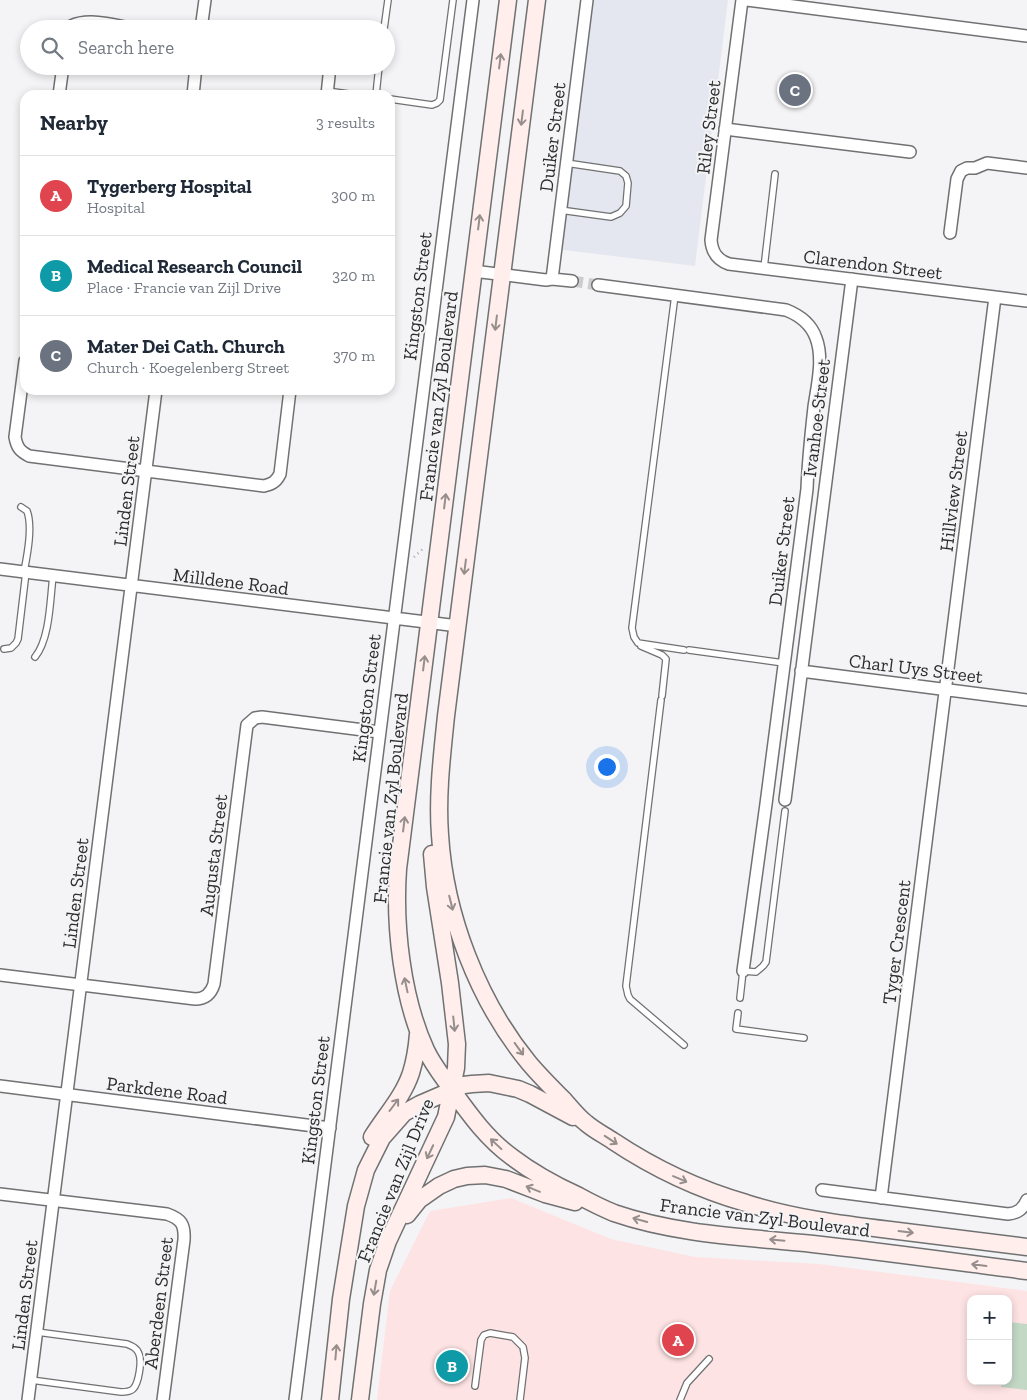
<!DOCTYPE html>
<meta charset="utf-8">
<style>
:root{--surface:#fff;--page:#f6f6f7;--text:#1f2937;--muted:#747a83;--line:#e0e1e3;--accent:#1185ab}
body{margin:0;font-family:"Zilla Slab",serif;background:var(--page);color:var(--text)}
.controls{position:absolute;right:15px;bottom:15px;display:grid;overflow:hidden;border-radius:10px;box-shadow:0 2px 8px #0003}
.controls button{width:45px;height:45px;display:grid;place-items:center;padding:0;border:0;border-bottom:1px solid var(--line);background:var(--surface);color:var(--text);font:25px sans-serif}
.you{position:absolute;left:606px;top:766px;width:18px;height:18px;margin:-12px;border:4px solid #fff;border-radius:50%;background:#1a73e8;box-shadow:0 0 0 8px #1a73e833}
.badge{display:grid;place-items:center;width:32px;height:32px;border-radius:50%;background:var(--accent);color:#fff;font-size:16px;font-weight:700}
.pin{position:absolute;translate:-50% -50%;border:2px solid #fff;box-shadow:0 1px 5px #0006}
.list{margin:0;padding:0;list-style:none}
h2{display:flex;justify-content:space-between;align-items:center;height:65px;margin:0;padding:0 20px;font-size:21px}
h2 small{font-size:16px;font-weight:400;color:var(--muted)}
.list li{display:grid;grid-template-columns:32px 1fr auto;gap:15px;align-items:center;box-sizing:border-box;height:80px;padding:0 20px;border-top:1px solid var(--line)}
.list b{display:block;font-size:19px;white-space:nowrap}
.list p{margin:0;font-size:16px;white-space:nowrap;color:var(--muted)}
.list em{font-size:16px;font-style:normal;color:var(--muted)}
.icon{flex:none;width:28px;height:28px;fill:none;stroke:currentColor;stroke-width:2;stroke-linecap:round;stroke-linejoin:round}
.map{position:relative;flex:none;width:1027px;height:1400px;overflow:hidden}
.search{position:absolute;background:var(--surface);box-shadow:0 2px 8px #0003;left:20px;top:20px;width:375px;height:55px;display:flex;align-items:center;gap:12px;box-sizing:border-box;padding:0 18px;border-radius:28px;color:var(--muted);font-size:19px}
.panel{position:absolute;background:var(--surface);box-shadow:0 2px 8px #0003;left:20px;top:90px;width:375px;height:305px;border-radius:15px}
.map>svg:first-child{display:block}
.built{fill:#e4e7f0}
.medical{fill:#fee3e4;fill-rule:evenodd}
.green{fill:#c4d8c6}
.lines{fill:none;stroke-linecap:round;stroke-linejoin:round}
.street-tunnel{stroke:#ccccce;stroke-width:11;stroke-dasharray:11 5.5;stroke-linecap:butt}
.lane-casing{stroke:#707172;stroke-width:8}
.street-casing{stroke:#707172;stroke-width:14}
.secondary-casing{stroke:#707172;stroke-width:19}
.path{stroke:#a5a5a6;stroke-width:2.5;stroke-dasharray:1 4;stroke-linecap:butt}
.lane{stroke:#fff;stroke-width:5.5}
.street{stroke:#fff;stroke-width:11}
.secondary{stroke:#ffeeeb;stroke-width:16}
.oneway{stroke:#968e8c}
.labels{text-anchor:middle;stroke-width:4;stroke-linejoin:round;paint-order:stroke}
.street-label{font-size:19px;fill:#2d2d2d;stroke:#f4f4f6}
</style>
<div class="map">
<svg width="1027" height="1400" viewBox="0 0 1027 1400">
<rect width="100%" height="100%" fill="#f4f4f6"/>
<!-- built -->
<path class="built" d="M 587,0 L 728,0 L 695,266 L 556,249 Z"/>
<!-- medical -->
<path class="medical" d="M 511,1198 L 611,1239 L 695,1257 L 819,1264 L 1027,1291 L 1027,1400 L 377,1400 L 390,1291 L 430,1211 ZM 971,1299 L 1008,1299 L 1008,1381 L 971,1381 Z"/>
<!-- green -->
<path class="green" d="M 1009,1322 L 1027,1324 L 1027,1390 L 1001,1387 L 1001,1381 L 1008,1381 Z"/>
<g class="lines">
<!-- street-tunnel -->
<path class="street-tunnel" d="M 572,281 L 598,285"/>
<defs>
<path id="lane" d="M 384,29 L 388,0
M 327,91 L 356,95
M 376,95 L 379,66
M 390,99 L 432,105 L 437,103 L 440,100 L 453,0
M 560,210 L 611,217 L 620,213 L 626,206 L 628,183 L 626,176 L 620,171 L 566,163
M 764,268 L 775,174
M 675,295 L 632,628 L 634,637 L 638,643 L 684,650
M 21,507 L 27,511 C 33,527 27,556 24,572
M 641,646 L 662,655 L 666,659 L 662,696
M 4,649 L 11,648 L 16,643 L 18,639 L 26,572
M 689,650 L 784,663
M 35,657 C 50,639 50,600 53,576
M 661,700 L 626,986 L 628,995 L 630,999 L 684,1045
M 740,998 L 743,971 L 756,972 L 763,966 L 766,962 L 785,811
M 738,1013 L 736,1029 L 804,1038
M 31,1380 L 121,1392 C 125,1392 130,1392 133,1389 C 139,1383 142,1361 139,1354 C 137,1348 132,1346 127,1344 L 37,1332
M 475,1386 L 481,1340 L 484,1335 L 490,1333 L 513,1337 L 523,1347 L 525,1358 L 520,1400
M 680,1400 L 687,1383 L 709,1359"/>
<path id="street" d="M 742,0 L 711,240 C 712,252 717,260 729,264 L 1027,301
M 747,0 L 1027,36
M 70,29 L 71,26 C 90,17 116,26 137,29
M 201,29 L 205,0
M 59,95 L 63,66
M 193,95 L 196,66
M 327,95 L 330,66
M 725,129 L 910,152
M 950,233 L 957,179 L 961,171 L 967,168 L 975,168 L 987,163 L 1027,168
M 473,271 L 546,280 L 552,279 L 572,281
M 552,279 L 587,0
M 598,285 L 786,310 C 799,315 811,324 816,338 C 824,359 817,386 814,407 C 811,434 808,461 807,489 L 766,804 L 743,971
M 25,361 L 15,437 C 17,448 20,451 29,456 L 264,486 C 272,484 276,482 280,474 L 290,390
M 0,569 L 458,626
M 801,671 L 1027,700
M 785,800 L 852,279
M 0,975 L 195,999 C 205,999 211,994 214,984 L 247,725 L 255,718 L 262,717 L 379,732
M 0,1086 L 330,1128
M 822,1190 L 1008,1214 C 1018,1213 1023,1209 1027,1200
M 0,1194 L 167,1214 C 181,1219 185,1224 184,1240 L 163,1400
M 881,1198 L 995,297
M 28,1400 L 156,390
M 295,1400 L 473,0"/>
<path id="secondary" d="M 508,0 L 398,869 C 394,926 402,998 426,1050 C 433,1065 443,1077 452,1090 C 470,1115 487,1139 512,1157 C 533,1173 555,1185 579,1196 C 590,1202 602,1208 614,1213 C 678,1235 747,1237 813,1244 C 885,1252 956,1262 1027,1271
M 537,0 L 446,716 C 442,755 437,796 440,835 C 445,915 478,1001 529,1063 C 540,1076 552,1088 564,1100 C 571,1108 578,1117 586,1123 C 594,1130 604,1135 613,1141 C 655,1169 697,1189 746,1203 C 793,1218 841,1224 890,1230 C 936,1236 981,1241 1027,1247
M 372,1137 C 385,1116 403,1097 411,1073 C 415,1060 417,1047 418,1034
M 407,1215 L 419,1200 L 439,1186 L 454,1179 L 467,1176 L 485,1175 L 506,1179 L 545,1194 L 575,1202
M 330,1400 L 341,1299 L 356,1206 L 366,1170 L 382,1138 L 404,1113 L 420,1104 L 464,1085 L 472,1084 L 489,1083 L 518,1089 L 530,1094 L 573,1117
M 360,1400 L 372,1304 L 378,1270 L 388,1241 L 446,1117 L 456,1068 L 457,1044 L 450,983 L 435,887 L 432,854"/>
</defs>
<!-- lane casing -->
<use href="#lane" class="lane-casing"/>
<!-- street casing -->
<use href="#street" class="street-casing"/>
<!-- secondary casing -->
<use href="#secondary" class="secondary-casing"/>
<!-- path -->
<path class="path" d="M 414,557 L 425,547"/>
<!-- lane -->
<use href="#lane" class="lane"/>
<!-- street -->
<use href="#street" class="street"/>
<!-- secondary -->
<use href="#secondary" class="secondary"/>
</g>
<!-- one-way arrows -->
<defs><path id="oneway-shaft" d="M-6 0H5M1.5-3L5.5 0L1.5 3" fill="none" stroke-width="1.6" stroke-linecap="round" stroke-linejoin="round" transform="scale(1.25)"/></defs>
<g class="oneway">
<use href="#oneway-shaft" transform="translate(500 61) rotate(-83)"/>
<use href="#oneway-shaft" transform="translate(522 118) rotate(97)"/>
<use href="#oneway-shaft" transform="translate(479 222) rotate(-83)"/>
<use href="#oneway-shaft" transform="translate(496 323) rotate(97)"/>
<use href="#oneway-shaft" transform="translate(445 501) rotate(-83)"/>
<use href="#oneway-shaft" transform="translate(465 567) rotate(97)"/>
<use href="#oneway-shaft" transform="translate(424 663) rotate(-83)"/>
<use href="#oneway-shaft" transform="translate(404 824) rotate(-83)"/>
<use href="#oneway-shaft" transform="translate(451 903) rotate(76)"/>
<use href="#oneway-shaft" transform="translate(406 985) rotate(-102)"/>
<use href="#oneway-shaft" transform="translate(454 1024) rotate(84)"/>
<use href="#oneway-shaft" transform="translate(519 1049) rotate(54)"/>
<use href="#oneway-shaft" transform="translate(394 1105) rotate(-53)"/>
<use href="#oneway-shaft" transform="translate(611 1140) rotate(33)"/>
<use href="#oneway-shaft" transform="translate(496 1144) rotate(-137)"/>
<use href="#oneway-shaft" transform="translate(430 1152) rotate(115)"/>
<use href="#oneway-shaft" transform="translate(680 1179) rotate(23)"/>
<use href="#oneway-shaft" transform="translate(533 1189) rotate(-158)"/>
<use href="#oneway-shaft" transform="translate(640 1220) rotate(-165)"/>
<use href="#oneway-shaft" transform="translate(906 1232) rotate(7)"/>
<use href="#oneway-shaft" transform="translate(777 1240) rotate(-175)"/>
<use href="#oneway-shaft" transform="translate(979 1265) rotate(-173)"/>
<use href="#oneway-shaft" transform="translate(375 1288) rotate(100)"/>
<use href="#oneway-shaft" transform="translate(336 1352) rotate(-85)"/>
</g>
<g class="labels">
<!-- street labels -->
<g class="street-label">
<text transform="translate(708 127) rotate(-83)" y="7">Riley Street</text>
<text transform="translate(552 137) rotate(-83)" y="7">Duiker Street</text>
<text transform="translate(873 264) rotate(7)" y="7">Clarendon Street</text>
<text transform="translate(417 296) rotate(-83)" y="7">Kingston Street</text>
<text transform="translate(438 396) rotate(-83)" y="7">Francie van Zyl Boulevard</text>
<text transform="translate(816 418) rotate(-83)" y="7">Ivanhoe Street</text>
<text transform="translate(126 491) rotate(-83)" y="7">Linden Street</text>
<text transform="translate(953 491) rotate(-83)" y="7">Hillview Street</text>
<text transform="translate(781 551) rotate(-83)" y="7">Duiker Street</text>
<text transform="translate(231 581) rotate(7)" y="7">Milldene Road</text>
<text transform="translate(916 668) rotate(7)" y="7">Charl Uys Street</text>
<text transform="translate(366 698) rotate(-83)" y="7">Kingston Street</text>
<text transform="translate(390 798) rotate(-84)" y="7">Francie van Zyl Boulevard</text>
<text transform="translate(213 855) rotate(-83)" y="7">Augusta Street</text>
<text transform="translate(75 893) rotate(-83)" y="7">Linden Street</text>
<text transform="translate(896 942) rotate(-83)" y="7">Tyger Crescent</text>
<text transform="translate(167 1090) rotate(7)" y="7">Parkdene Road</text>
<text transform="translate(315 1100) rotate(-83)" y="7">Kingston Street</text>
<text transform="translate(395 1180) rotate(-68)" y="7">Francie van Zijl Drive</text>
<text transform="translate(765 1217) rotate(7)" y="7">Francie van Zyl Boulevard</text>
<text transform="translate(24 1295) rotate(-83)" y="7">Linden Street</text>
<text transform="translate(158 1303) rotate(-83)" y="7">Aberdeen Street</text>
</g>
</g>
</svg>
<div class="controls">
<button>+</button>
<button>−</button>
</div>
<div class="you"></div>
<div class="pin badge" style="left:678px;top:1340px;background:#e0444e">A</div>
<div class="pin badge" style="left:452px;top:1366px;background:#0f9aa8">B</div>
<div class="pin badge" style="left:795px;top:90px;background:#6b7280">C</div>
<div class="search"><svg class="icon" aria-label="search" viewBox="0 0 24 24"><circle cx="10" cy="10" r="6"/><path d="M15 15l6 6"/></svg>Search here</div>
<section class="panel">
<h2>Nearby<small>3 results</small></h2>
<ul class="list">
<li><span class="badge" style="background:#e0444e">A</span><div><b>Tygerberg Hospital</b><p>Hospital</p></div><em>300 m</em></li>
<li><span class="badge" style="background:#0f9aa8">B</span><div><b>Medical Research Council</b><p>Place · Francie van Zijl Drive</p></div><em>320 m</em></li>
<li><span class="badge" style="background:#6b7280">C</span><div><b>Mater Dei Cath. Church</b><p>Church · Koegelenberg Street</p></div><em>370 m</em></li>
</ul>
</section>
</div>
